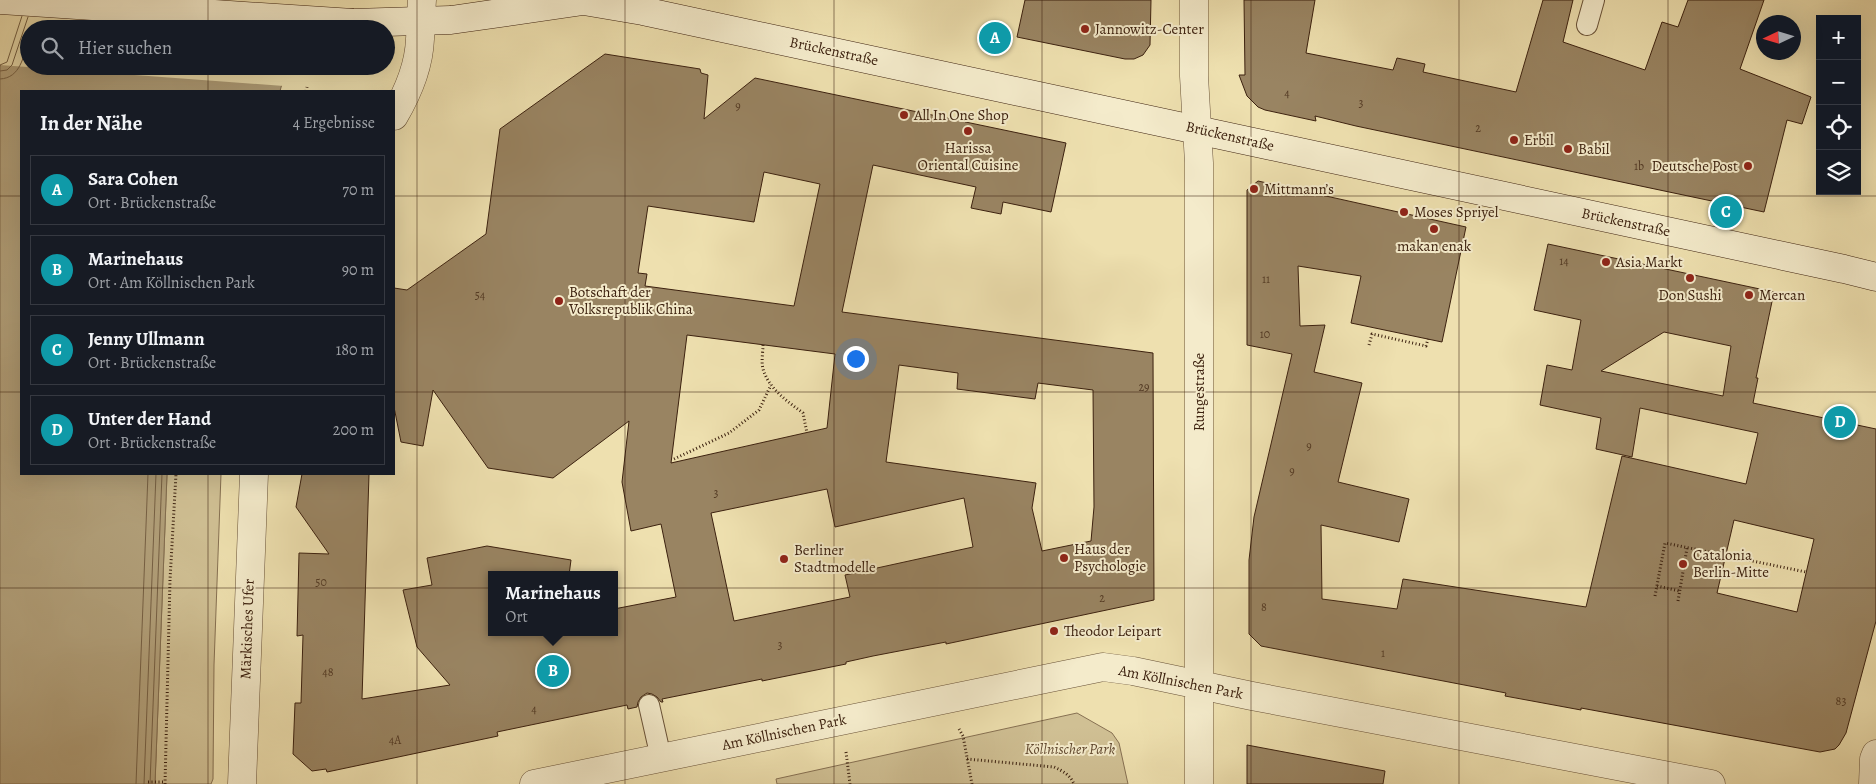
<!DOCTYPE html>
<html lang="de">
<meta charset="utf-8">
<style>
:root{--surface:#171b24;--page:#20242c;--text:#f1f3f6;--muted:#9ea1a6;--line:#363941;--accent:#7c3aed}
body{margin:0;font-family:Alegreya,serif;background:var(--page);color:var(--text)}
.controls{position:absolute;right:15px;top:15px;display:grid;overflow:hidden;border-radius:0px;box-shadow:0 5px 20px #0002}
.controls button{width:45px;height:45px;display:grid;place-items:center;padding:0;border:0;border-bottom:1px solid var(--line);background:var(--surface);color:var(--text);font:25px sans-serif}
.compass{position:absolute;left:1756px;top:15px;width:45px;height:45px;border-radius:50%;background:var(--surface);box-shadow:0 5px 20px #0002;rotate:266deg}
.you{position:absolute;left:855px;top:358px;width:18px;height:18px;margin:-12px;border:4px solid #fff;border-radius:50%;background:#1a73e8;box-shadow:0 0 0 8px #1a73e833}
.badge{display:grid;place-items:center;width:32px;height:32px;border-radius:50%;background:var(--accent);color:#fff;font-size:16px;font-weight:700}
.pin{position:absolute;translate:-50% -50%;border:2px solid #fff;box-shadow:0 1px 5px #0006}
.popup{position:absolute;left:488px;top:571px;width:130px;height:65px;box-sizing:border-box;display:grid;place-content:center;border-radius:0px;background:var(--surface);filter:drop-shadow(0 1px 4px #0005);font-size:16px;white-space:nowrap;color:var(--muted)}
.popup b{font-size:19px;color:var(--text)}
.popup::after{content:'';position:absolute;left:50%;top:100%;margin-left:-10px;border:10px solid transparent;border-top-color:var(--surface)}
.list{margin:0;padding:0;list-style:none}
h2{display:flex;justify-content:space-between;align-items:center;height:65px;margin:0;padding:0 20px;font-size:21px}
h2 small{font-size:16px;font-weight:400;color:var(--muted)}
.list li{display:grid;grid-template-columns:32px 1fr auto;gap:15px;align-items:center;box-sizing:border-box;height:70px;margin:0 10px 10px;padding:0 10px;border:1px solid var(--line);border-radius:0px}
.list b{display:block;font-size:19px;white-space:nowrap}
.list p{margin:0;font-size:16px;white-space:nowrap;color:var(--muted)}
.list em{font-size:16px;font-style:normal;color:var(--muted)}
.icon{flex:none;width:28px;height:28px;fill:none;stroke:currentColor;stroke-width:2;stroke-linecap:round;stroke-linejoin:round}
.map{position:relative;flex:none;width:1876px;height:784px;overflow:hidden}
.search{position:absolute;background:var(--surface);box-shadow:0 5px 20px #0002;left:20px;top:20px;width:375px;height:55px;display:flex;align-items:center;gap:12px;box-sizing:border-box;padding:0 18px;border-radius:28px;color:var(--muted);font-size:19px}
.panel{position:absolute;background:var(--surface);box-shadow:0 5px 20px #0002;left:20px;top:90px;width:375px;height:385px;border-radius:0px}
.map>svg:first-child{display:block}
.green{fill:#d0c094;stroke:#867052}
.water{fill:#b19f79;stroke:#826d4f}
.pier{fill:#eee0af}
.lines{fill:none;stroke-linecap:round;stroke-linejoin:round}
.shore{stroke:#766044;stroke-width:1}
.building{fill:#998462;stroke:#3c210f;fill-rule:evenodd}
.service-casing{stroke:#685137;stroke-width:22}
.minor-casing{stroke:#685137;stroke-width:29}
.tertiary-casing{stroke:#685137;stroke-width:29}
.secondary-casing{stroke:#3c210f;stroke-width:29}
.path{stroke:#3c210f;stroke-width:3;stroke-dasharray:1 2.5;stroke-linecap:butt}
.service{stroke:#f4ebcb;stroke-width:20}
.minor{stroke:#f4ebcb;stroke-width:28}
.tertiary{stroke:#f4ebcb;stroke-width:28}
.secondary{stroke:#f4ebcb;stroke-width:28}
.secondary-bridge-casing{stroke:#3c210f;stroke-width:29;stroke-linecap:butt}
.secondary-bridge{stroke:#f4ebcb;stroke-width:28}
.grid{fill:none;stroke:#3c210f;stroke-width:1;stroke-opacity:0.55}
.poi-dot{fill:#8f2418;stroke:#f4ebcb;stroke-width:2}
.labels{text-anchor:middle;stroke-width:4;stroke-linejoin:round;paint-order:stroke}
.number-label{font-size:12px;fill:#533a24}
.poi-label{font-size:15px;fill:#3c210f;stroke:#f4ebcb;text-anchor:start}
.street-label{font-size:15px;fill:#3c210f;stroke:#f4ebcb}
.park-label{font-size:15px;font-style:italic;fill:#614930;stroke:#f4ebcb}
</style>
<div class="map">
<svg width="1876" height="784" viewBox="0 0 1876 784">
<rect width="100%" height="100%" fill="#eee0af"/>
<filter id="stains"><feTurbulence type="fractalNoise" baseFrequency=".004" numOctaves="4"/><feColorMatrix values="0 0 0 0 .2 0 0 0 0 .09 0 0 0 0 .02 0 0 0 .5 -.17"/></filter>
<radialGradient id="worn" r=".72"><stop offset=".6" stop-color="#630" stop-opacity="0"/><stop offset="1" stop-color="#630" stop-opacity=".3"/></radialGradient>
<!-- green -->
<path class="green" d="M 167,474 L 221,474 L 214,665 L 213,779 L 211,784 L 155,784 Z
M 1077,713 L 1112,733 L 1119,743 L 1128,784 L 777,784 L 776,779 Z"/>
<!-- water -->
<path class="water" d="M 22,0 L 29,29 L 29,66 L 287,66 L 280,91 L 21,91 L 21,474 L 167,474 L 155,784 L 0,784 L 0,67 Z"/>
<!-- pier -->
<path class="pier" d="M 20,0 L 312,0 L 302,29 L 29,29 L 29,66 L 290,66 L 284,86 L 0,65 L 0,59 Z"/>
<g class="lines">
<!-- shore -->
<path class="shore" d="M 0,65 L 7,62 L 22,16
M 0,71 L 7,70 L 12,65 L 28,17
M 0,79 C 21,78 23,56 29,40
M 136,784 L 148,474
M 144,784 L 156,474
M 150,784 L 162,474"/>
</g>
<!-- building -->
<path class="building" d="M 1025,0 L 1151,0 L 1150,45 L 1143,55 L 1134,59 L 1125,59 L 1017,37 Z
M 1244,0 L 1315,0 L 1306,53 L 1393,70 L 1397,58 L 1425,64 L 1423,72 L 1516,92 L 1543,0 L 1573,0 L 1563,42 L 1645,70 L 1662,22 L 1678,27 L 1688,0 L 1764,0 L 1740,69 L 1811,97 L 1802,124 L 1787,120 L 1764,212 L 1356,126 L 1315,116 L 1316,121 L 1265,110 L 1258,107 L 1247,96 L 1239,75 L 1245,75 Z
M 605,54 L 700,69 L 701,73 L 708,75 L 704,119 L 755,78 L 1066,143 L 1051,212 L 1003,202 L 1001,214 L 971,208 L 976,187 L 873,165 L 842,312 L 1153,353 L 1154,600 L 946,644 L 946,642 L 873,656 L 846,662 L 846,664 L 762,681 L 762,679 L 662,699 L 663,702 L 661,702 L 657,697 L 652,694 L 647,693 L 641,697 L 638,702 L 637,707 L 628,709 L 627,705 L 497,732 L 498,736 L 327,772 L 326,769 L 312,771 L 293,754 L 295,703 L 301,703 L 303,635 L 297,636 L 299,553 L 329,554 L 296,507 L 302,474 L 369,474 L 362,699 L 450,685 L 417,647 L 403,590 L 432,585 L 427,558 L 487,546 L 571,560 L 569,575 L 492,575 L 492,632 L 614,632 L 614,609 L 676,597 L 661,524 L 631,531 L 622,482 L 629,421 L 553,478 L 488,468 L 433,390 L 423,446 L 401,442 L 394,407 L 394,288 L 407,290 L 486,234 L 500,129 ZM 764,172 L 820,184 L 794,306 L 645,286 L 647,274 L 638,273 L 648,206 L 754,222 ZM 687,335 L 835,354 L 827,428 L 671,463 ZM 899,365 L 958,373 L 957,389 L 1035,399 L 1038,383 L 1093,390 L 1094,507 L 1091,541 L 1042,551 L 1032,508 L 1036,483 L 886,462 ZM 827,489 L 835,527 L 964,498 L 973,547 L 845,575 L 850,597 L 734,621 L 711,513 Z
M 1258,181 L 1466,227 L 1442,342 L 1351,323 L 1361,276 L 1298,266 L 1300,326 L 1325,325 L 1314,372 L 1362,383 L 1338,482 L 1409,499 L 1399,542 L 1321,525 L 1322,599 L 1397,609 L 1403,579 L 1586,607 L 1622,456 L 1746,484 L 1758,433 L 1640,408 L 1632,457 L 1596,449 L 1601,418 L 1540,405 L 1547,365 L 1572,370 L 1581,320 L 1534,310 L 1548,244 L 1774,292 L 1756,378 L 1758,378 L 1753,403 L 1876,429 L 1876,621 L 1846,733 L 1839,745 L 1835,749 L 1820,752 L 1581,708 L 1581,710 L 1505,696 L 1506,693 L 1261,646 L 1249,634 L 1249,560 L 1254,517 L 1292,354 L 1247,345 L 1247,190 ZM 1664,332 L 1731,346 L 1723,396 L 1601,371 ZM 1734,520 L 1814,539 L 1797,612 L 1717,593 Z
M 1247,745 L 1385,771 L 1383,784 L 1247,784 Z"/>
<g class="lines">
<defs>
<path id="service" d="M 1587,25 L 1594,0
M 649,705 L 661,758"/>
<path id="minor" d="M 1194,0 L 1194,76 L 1199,163 L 1199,784
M 394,116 C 407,94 419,66 420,39 C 421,26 421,13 422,0
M 242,784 L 254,474
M 534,784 L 1103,667 L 1133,671 L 1252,696 L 1711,784"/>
<path id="tertiary" d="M 1873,784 L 1874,759 L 1876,754"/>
<path id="secondary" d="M 578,0 L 643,11 L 1844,269 L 1876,277
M 353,23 L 451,20 L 583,1"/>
</defs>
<!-- service casing -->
<use href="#service" class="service-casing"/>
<!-- minor casing -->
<use href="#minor" class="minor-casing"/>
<!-- tertiary casing -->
<use href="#tertiary" class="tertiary-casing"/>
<!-- secondary casing -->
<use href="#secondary" class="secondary-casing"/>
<!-- path -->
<path class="path" d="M 306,91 L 307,87
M 763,345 C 763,352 761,362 763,369 C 769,389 787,401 803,413 L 807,433
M 1369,345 L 1372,334 L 1426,346 L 1428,339
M 674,459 L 729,433 L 759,410 L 771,385
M 1657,586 L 1680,591
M 1655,596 L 1665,543 L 1806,572
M 1678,601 L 1687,548
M 959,729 L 963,736 L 972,784
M 846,752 L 850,784
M 967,759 L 1054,767 C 1063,771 1070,775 1074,784
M 148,782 L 165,782
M 165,784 L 170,580 L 176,474"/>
<!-- service -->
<use href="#service" class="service"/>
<!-- minor -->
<use href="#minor" class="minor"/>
<!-- tertiary -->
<use href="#tertiary" class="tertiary"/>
<!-- secondary -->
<use href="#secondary" class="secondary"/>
<defs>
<path id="secondary-bridge" d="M 0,0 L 353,23"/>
</defs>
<!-- secondary-bridge casing -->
<use href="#secondary-bridge" class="secondary-bridge-casing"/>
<!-- secondary-bridge -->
<use href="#secondary-bridge" class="secondary-bridge"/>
</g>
<!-- grid -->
<path class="grid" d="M 208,0 L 208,29M 417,0 L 417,784M 625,0 L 625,784M 834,0 L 834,784M 1042,0 L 1042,784M 1251,0 L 1251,784M 1459,0 L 1459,784M 1668,0 L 1668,784M 208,66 L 208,91M 0,196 L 21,196M 394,196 L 1876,196M 0,392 L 21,392M 394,392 L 1876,392M 208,474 L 208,784M 0,588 L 1876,588"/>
<!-- markers -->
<g class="poi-dot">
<circle cx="1085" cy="29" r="5"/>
<circle cx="904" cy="115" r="5"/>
<circle cx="968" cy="131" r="5"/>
<circle cx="1514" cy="140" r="5"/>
<circle cx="1568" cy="149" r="5"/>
<circle cx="1748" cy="166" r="5"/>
<circle cx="1254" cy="189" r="5"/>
<circle cx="1404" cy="212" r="5"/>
<circle cx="1434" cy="229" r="5"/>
<circle cx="1606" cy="262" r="5"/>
<circle cx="1690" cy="278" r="5"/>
<circle cx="1749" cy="295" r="5"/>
<circle cx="559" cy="301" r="5"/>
<circle cx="1064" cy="558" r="5"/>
<circle cx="784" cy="559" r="5"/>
<circle cx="1683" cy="564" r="5"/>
<circle cx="1054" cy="631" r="5"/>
</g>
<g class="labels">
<!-- number labels -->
<g class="number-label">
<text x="1287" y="97">4</text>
<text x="1361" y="107">3</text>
<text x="738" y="110">9</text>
<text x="1478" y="132">2</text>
<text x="1639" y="170">1b</text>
<text x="1564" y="265">14</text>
<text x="1266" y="283">11</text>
<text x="480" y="299">54</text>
<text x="1265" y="338">10</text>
<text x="1144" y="391">29</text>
<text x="1309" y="450">9</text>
<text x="1292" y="475">9</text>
<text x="716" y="497">3</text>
<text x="321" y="586">50</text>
<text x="1102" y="602">2</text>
<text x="1264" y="611">8</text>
<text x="780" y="649">3</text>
<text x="1383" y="657">1</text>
<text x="328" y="676">48</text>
<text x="1841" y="705">83</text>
<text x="534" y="713">4</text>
<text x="395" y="744">4A</text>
</g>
<!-- poi labels -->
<g class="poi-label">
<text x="1095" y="34">Jannowitz-Center</text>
<text x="914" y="120">All In One Shop</text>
<text x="1524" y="145">Erbil</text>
<text x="968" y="153" text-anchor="middle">Harissa<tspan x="968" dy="17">Oriental Cuisine</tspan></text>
<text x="1578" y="154">Babil</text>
<text x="1738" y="171" text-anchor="end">Deutsche Post</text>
<text x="1264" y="194">Mittmann’s</text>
<text x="1414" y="217">Moses Spriyel</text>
<text x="1434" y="251" text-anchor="middle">makan enak</text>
<text x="1616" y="267">Asia Markt</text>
<text x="569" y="297">Botschaft der<tspan x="569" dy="17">Volksrepublik China</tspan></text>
<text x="1690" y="300" text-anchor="middle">Don Sushi</text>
<text x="1759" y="300">Mercan</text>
<text x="1074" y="554">Haus der<tspan x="1074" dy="17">Psychologie</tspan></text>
<text x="794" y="555">Berliner<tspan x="794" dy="17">Stadtmodelle</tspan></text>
<text x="1693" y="560">Catalonia<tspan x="1693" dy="17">Berlin-Mitte</tspan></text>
<text x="1064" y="636">Theodor Leipart</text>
</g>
<!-- street labels -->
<g class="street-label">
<text transform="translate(834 51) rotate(12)" y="5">Brückenstraße</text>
<text transform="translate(1230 136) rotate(13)" y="5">Brückenstraße</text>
<text transform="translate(1626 222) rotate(12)" y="5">Brückenstraße</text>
<text transform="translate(1199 392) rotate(-90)" y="5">Rungestraße</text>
<text transform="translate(247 629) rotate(-88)" y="5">Märkisches Ufer</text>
<text transform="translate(1181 682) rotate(11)" y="5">Am Köllnischen Park</text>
<text transform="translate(784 732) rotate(-12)" y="5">Am Köllnischen Park</text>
</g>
<!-- park labels -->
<g class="park-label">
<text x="1070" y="754">Köllnischer Park</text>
</g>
</g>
<rect width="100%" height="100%" filter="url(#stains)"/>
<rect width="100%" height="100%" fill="url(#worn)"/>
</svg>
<div class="controls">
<button>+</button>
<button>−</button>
<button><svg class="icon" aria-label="locate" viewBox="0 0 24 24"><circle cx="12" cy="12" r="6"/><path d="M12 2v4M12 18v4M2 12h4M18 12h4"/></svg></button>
<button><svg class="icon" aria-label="layers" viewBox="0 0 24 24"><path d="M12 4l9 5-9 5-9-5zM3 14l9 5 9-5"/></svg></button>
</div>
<svg class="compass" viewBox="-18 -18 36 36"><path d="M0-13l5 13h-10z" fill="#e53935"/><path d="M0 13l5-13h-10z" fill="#9ea1a6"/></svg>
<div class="you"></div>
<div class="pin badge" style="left:995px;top:38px;background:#0f9aa8">A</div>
<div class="pin badge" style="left:553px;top:671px;background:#0f9aa8">B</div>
<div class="popup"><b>Marinehaus</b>Ort</div>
<div class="pin badge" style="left:1726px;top:212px;background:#0f9aa8">C</div>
<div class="pin badge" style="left:1840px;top:422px;background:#0f9aa8">D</div>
<div class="search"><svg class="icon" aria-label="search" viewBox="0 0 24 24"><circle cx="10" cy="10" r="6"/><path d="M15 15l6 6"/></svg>Hier suchen</div>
<section class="panel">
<h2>In der Nähe<small>4 Ergebnisse</small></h2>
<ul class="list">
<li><span class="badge" style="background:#0f9aa8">A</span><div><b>Sara Cohen</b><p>Ort · Brückenstraße</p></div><em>70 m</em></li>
<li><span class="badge" style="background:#0f9aa8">B</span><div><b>Marinehaus</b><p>Ort · Am Köllnischen Park</p></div><em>90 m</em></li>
<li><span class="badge" style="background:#0f9aa8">C</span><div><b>Jenny Ullmann</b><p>Ort · Brückenstraße</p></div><em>180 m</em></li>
<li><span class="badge" style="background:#0f9aa8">D</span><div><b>Unter der Hand</b><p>Ort · Brückenstraße</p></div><em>200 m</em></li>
</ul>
</section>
</div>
